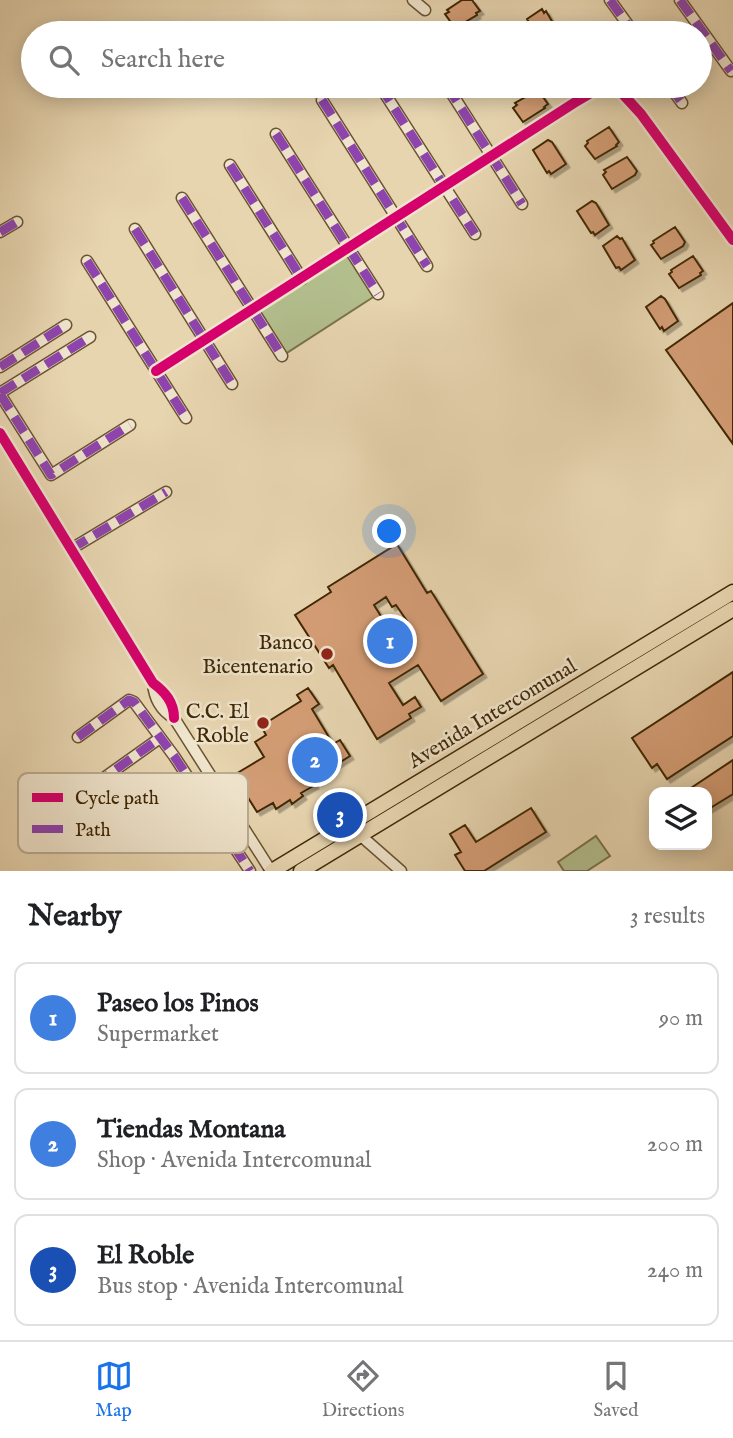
<!DOCTYPE html>
<meta charset="utf-8">
<style>
:root{--surface:#fff;--page:#f6f6f6;--text:#202124;--muted:#757577;--line:#e0e0e0;--accent:#1a73e8}
body{margin:0;font-family:"IM FELL English",serif;background:var(--page);color:var(--text)}
.controls{position:absolute;right:21px;bottom:21px;display:grid;overflow:hidden;border-radius:14px;box-shadow:0 4px 18px #0003}
.controls button{width:63px;height:63px;display:grid;place-items:center;padding:0;border:0;border-bottom:2px solid var(--line);background:var(--surface);color:var(--text);font:35px sans-serif}
.you{position:absolute;left:390px;top:532px;width:24px;height:24px;margin:-18px;border:5px solid #fff;border-radius:50%;background:#1a73e8;box-shadow:0 0 0 10px #1a73e833}
.badge{display:grid;place-items:center;width:46px;height:46px;border-radius:50%;background:var(--accent);color:#fff;font-size:23px;font-weight:700}
.pin{position:absolute;translate:-50% -50%;border:4px solid #fff;box-shadow:0 2px 7px #0006}
.list{margin:0;padding:0;list-style:none}
h2{display:flex;justify-content:space-between;align-items:center;height:91px;margin:0;padding:0 28px;font-size:30px}
h2 small{font-size:23px;font-weight:400;color:var(--muted)}
.list li{display:grid;grid-template-columns:46px 1fr auto;gap:21px;align-items:center;box-sizing:border-box;height:112px;margin:0 14px 14px;padding:0 14px;border:2px solid var(--line);border-radius:14px}
.list b{display:block;font-size:26px;white-space:nowrap}
.list p{margin:0;font-size:23px;white-space:nowrap;color:var(--muted)}
.list em{font-size:23px;font-style:normal;color:var(--muted)}
.icon{flex:none;width:38px;height:38px;fill:none;stroke:currentColor;stroke-width:2;stroke-linecap:round;stroke-linejoin:round}
.map{position:relative;flex:none;width:733px;height:871px;overflow:hidden}
.search{position:absolute;background:var(--surface);box-shadow:0 4px 18px #0003;left:21px;right:21px;top:21px;height:77px;display:flex;align-items:center;gap:18px;box-sizing:border-box;padding:0 24px;border-radius:38px;color:var(--muted);font-size:26px}
.sheet{height:469px;background:var(--surface)}
nav{display:flex;justify-content:space-around;align-items:center;box-sizing:border-box;height:98px;border-top:2px solid var(--line);background:var(--surface);font-size:19px;color:var(--muted)}
nav a{display:grid;justify-items:center;gap:4px}
nav .on{color:var(--accent)}
.map>svg:first-child{display:block}
.green{fill:#b3be8d;stroke:#7a734a;stroke-width:2}
.building{fill:#d49d74;stroke:#402806;stroke-width:2;fill-rule:evenodd;filter:url(#shadow)}
.lines{fill:none;stroke-linecap:round;stroke-linejoin:round}
.minor-casing{stroke:#6a5330;stroke-width:13}
.major-casing{stroke:#402806;stroke-width:17}
.minor{stroke:#efe4cc;stroke-width:10}
.major{stroke:#e7d5b0;stroke-width:14}
.quiet{stroke:#8e44ad;stroke-width:9;stroke-dasharray:18 9;stroke-linecap:butt}
.cycleway-casing{stroke:#efe4cc;stroke-width:15}
.cycleway{stroke:#d6006c;stroke-width:10}
.poi-dot{fill:#8f2418;stroke:#efe4cc;stroke-width:2.5}
.labels{text-anchor:middle;stroke-width:5;stroke-linejoin:round;paint-order:stroke}
.poi-label{font-size:21px;fill:#402806;stroke:#efe4cc;text-anchor:end}
.street-label{font-size:21px;fill:#402806;stroke:#efe4cc}
.key{fill:#efe4cc;stroke:#baac91;stroke-width:2}
.key-label{font-size:19px;fill:#402806}
</style>
<div class="map">
<svg width="733" height="871" viewBox="0 0 733 871">
<defs>
<filter id="shadow"><feDropShadow dx="3.5" dy="3.5" stdDeviation="0" flood-color="#0004"/></filter>
</defs>
<rect width="100%" height="100%" fill="#e7d5b0"/>
<filter id="stains"><feTurbulence type="fractalNoise" baseFrequency=".00286" numOctaves="4"/><feColorMatrix values="0 0 0 0 .2 0 0 0 0 .09 0 0 0 0 .02 0 0 0 .5 -.17"/></filter>
<radialGradient id="worn" r=".72"><stop offset=".6" stop-color="#630" stop-opacity="0"/><stop offset="1" stop-color="#630" stop-opacity=".3"/></radialGradient>
<!-- green -->
<path class="green" d="M 349,248 L 378,294 L 282,356 L 253,310 Z
M 596,836 L 610,856 L 587,871 L 564,871 L 558,862 Z"/>
<!-- building -->
<path class="building" d="M 462,0 L 472,0 L 480,11 L 476,13 L 477,15 L 455,28 L 445,14 L 449,12 L 447,10 Z
M 542,9 L 544,13 L 546,11 L 559,33 L 535,33 L 527,19 Z
M 538,90 L 548,104 L 544,107 L 545,108 L 523,122 L 513,108 L 517,105 L 515,103 Z
M 609,127 L 619,142 L 616,145 L 617,146 L 595,159 L 585,146 L 588,143 L 587,141 Z
M 548,140 L 552,142 L 566,164 L 551,174 L 549,171 L 547,173 L 533,150 Z
M 627,157 L 637,171 L 635,175 L 612,189 L 603,175 L 606,172 L 604,170 Z
M 592,201 L 596,203 L 609,225 L 595,235 L 593,232 L 591,233 L 577,211 Z
M 675,227 L 685,242 L 683,246 L 661,259 L 651,245 L 654,243 L 653,241 Z
M 617,236 L 620,239 L 622,238 L 635,260 L 621,270 L 619,267 L 616,268 L 603,246 Z
M 693,256 L 703,271 L 700,273 L 701,275 L 679,288 L 669,274 L 672,272 L 671,270 Z
M 661,296 L 665,299 L 678,321 L 664,331 L 662,327 L 660,329 L 646,307 Z
M 733,303 L 733,444 L 666,350 Z
M 397,544 L 427,593 L 431,591 L 483,674 L 441,701 L 418,665 L 389,683 L 403,705 L 415,697 L 421,707 L 409,714 L 411,718 L 377,739 L 333,665 L 329,668 L 295,615 L 331,592 L 328,587 ZM 386,597 L 392,607 L 396,605 L 409,624 L 392,634 L 374,605 Z
M 733,672 L 733,736 L 667,779 L 657,764 L 652,768 L 632,738 Z
M 308,688 L 319,704 L 312,709 L 333,744 L 340,740 L 350,756 L 312,780 L 315,785 L 301,793 L 303,796 L 292,804 L 290,800 L 276,809 L 273,803 L 257,812 L 234,775 L 264,757 L 255,742 L 266,735 L 261,726 L 301,701 L 297,695 Z
M 733,760 L 733,794 L 707,810 L 707,792 L 685,792 Z
M 531,808 L 546,832 L 484,871 L 465,871 L 455,855 L 461,852 L 450,834 L 465,825 L 476,842 Z"/>
<g class="lines">
<defs>
<path id="minor" d="M 413,0 L 425,10
M 610,0 L 634,33
M 680,0 L 731,71
M 380,86 L 475,234
M 447,86 L 522,204
M 670,86 L 682,103
M 322,100 L 427,266
M 276,134 L 378,294
M 230,165 L 302,279
M 182,198 L 282,356
M 135,229 L 232,384
M 0,232 L 17,222
M 87,261 L 186,418
M 0,367 L 66,325
M 156,371 L 574,103 L 596,90 L 610,87 L 619,90 L 641,114 L 733,240
M 0,393 L 90,337
M 0,394 L 51,475 L 130,425
M 0,433 L 153,683 C 165,692 174,702 174,718
M 71,549 L 166,492
M 153,683 C 154,698 161,711 174,718 L 271,871
M 78,737 L 129,700 L 134,702 L 174,756 L 250,871
M 94,785 L 160,738
M 360,835 L 401,871"/>
<path id="major" d="M 272,871 L 733,592
M 301,871 L 733,609"/>
</defs>
<!-- minor casing -->
<use href="#minor" class="minor-casing"/>
<!-- major casing -->
<use href="#major" class="major-casing"/>
<!-- minor -->
<use href="#minor" class="minor"/>
<!-- major -->
<use href="#major" class="major"/>
<!-- quiet -->
<path class="quiet" d="M 610,0 L 634,33
M 680,0 L 731,71
M 380,86 L 475,234
M 447,86 L 522,204
M 670,86 L 682,103
M 322,100 L 427,266
M 276,134 L 378,294
M 230,165 L 302,279
M 182,198 L 282,356
M 135,229 L 232,384
M 0,232 L 17,222
M 87,261 L 186,418
M 0,367 L 66,325
M 0,393 L 90,337
M 0,394 L 51,475 L 130,425
M 71,549 L 166,492
M 78,737 L 129,700 L 134,702 L 174,756 L 250,871
M 94,785 L 160,738"/>
<defs>
<path id="cycleway" d="M 156,371 L 574,103 L 596,90 L 610,87 L 619,90 L 641,114 L 733,240
M 0,433 L 153,683 C 165,692 174,702 174,718"/>
</defs>
<!-- cycleway casing -->
<use href="#cycleway" class="cycleway-casing"/>
<!-- cycleway -->
<use href="#cycleway" class="cycleway"/>
</g>
<!-- markers -->
<g class="poi-dot">
<circle cx="327" cy="654" r="7"/>
<circle cx="263" cy="723" r="7"/>
</g>
<g class="labels">
<!-- poi labels -->
<g class="poi-label">
<text x="313" y="649">Banco<tspan x="313" dy="24">Bicentenario</tspan></text>
<text x="249" y="718">C.C. El<tspan x="249" dy="24">Roble</tspan></text>
</g>
<!-- street labels -->
<g class="street-label">
<text transform="translate(492 713) rotate(-31)" y="7">Avenida Intercomunal</text>
</g>
</g>
<!-- legend -->
<rect x="18" y="773" width="230" height="80" rx="10" class="key"/>
<rect x="32" y="793" width="31" height="9" fill="#d6006c"/>
<rect x="32" y="825" width="31" height="8" fill="#8e44ad"/>
<g class="key-label">
<text x="75" y="804">Cycle path</text>
<text x="75" y="836">Path</text>
</g>
<rect width="100%" height="100%" filter="url(#stains)"/>
<rect width="100%" height="100%" fill="url(#worn)"/>
</svg>
<div class="controls">
<button><svg class="icon" aria-label="layers" viewBox="0 0 24 24"><path d="M12 4l9 5-9 5-9-5zM3 14l9 5 9-5"/></svg></button>
</div>
<div class="you"></div>
<div class="pin badge" style="left:390px;top:641px;background:#3f7fe0">1</div>
<div class="pin badge" style="left:315px;top:760px;background:#3f7fe0">2</div>
<div class="pin badge" style="left:340px;top:815px;background:#1a4fb4">3</div>
<div class="search"><svg class="icon" aria-label="search" viewBox="0 0 24 24"><circle cx="10" cy="10" r="6"/><path d="M15 15l6 6"/></svg>Search here</div>
</div>
<section class="sheet">
<h2>Nearby<small>3 results</small></h2>
<ul class="list">
<li><span class="badge" style="background:#3f7fe0">1</span><div><b>Paseo los Pinos</b><p>Supermarket</p></div><em>90 m</em></li>
<li><span class="badge" style="background:#3f7fe0">2</span><div><b>Tiendas Montana</b><p>Shop · Avenida Intercomunal</p></div><em>200 m</em></li>
<li><span class="badge" style="background:#1a4fb4">3</span><div><b>El Roble</b><p>Bus stop · Avenida Intercomunal</p></div><em>240 m</em></li>
</ul>
</section>
<nav>
<a class="on"><svg class="icon" aria-label="map" viewBox="0 0 24 24"><path d="M3 6l6-2 6 2 6-2v14l-6 2-6-2-6 2zM9 4v14M15 6v14"/></svg>Map</a>
<a><svg class="icon" aria-label="directions" viewBox="0 0 24 24"><path d="M12 3l9 9-9 9-9-9zM9 14v-3h6M13 9l2 2-2 2"/></svg>Directions</a>
<a><svg class="icon" aria-label="saved" viewBox="0 0 24 24"><path d="M7 4h10v16l-5-4-5 4z"/></svg>Saved</a>
</nav>
